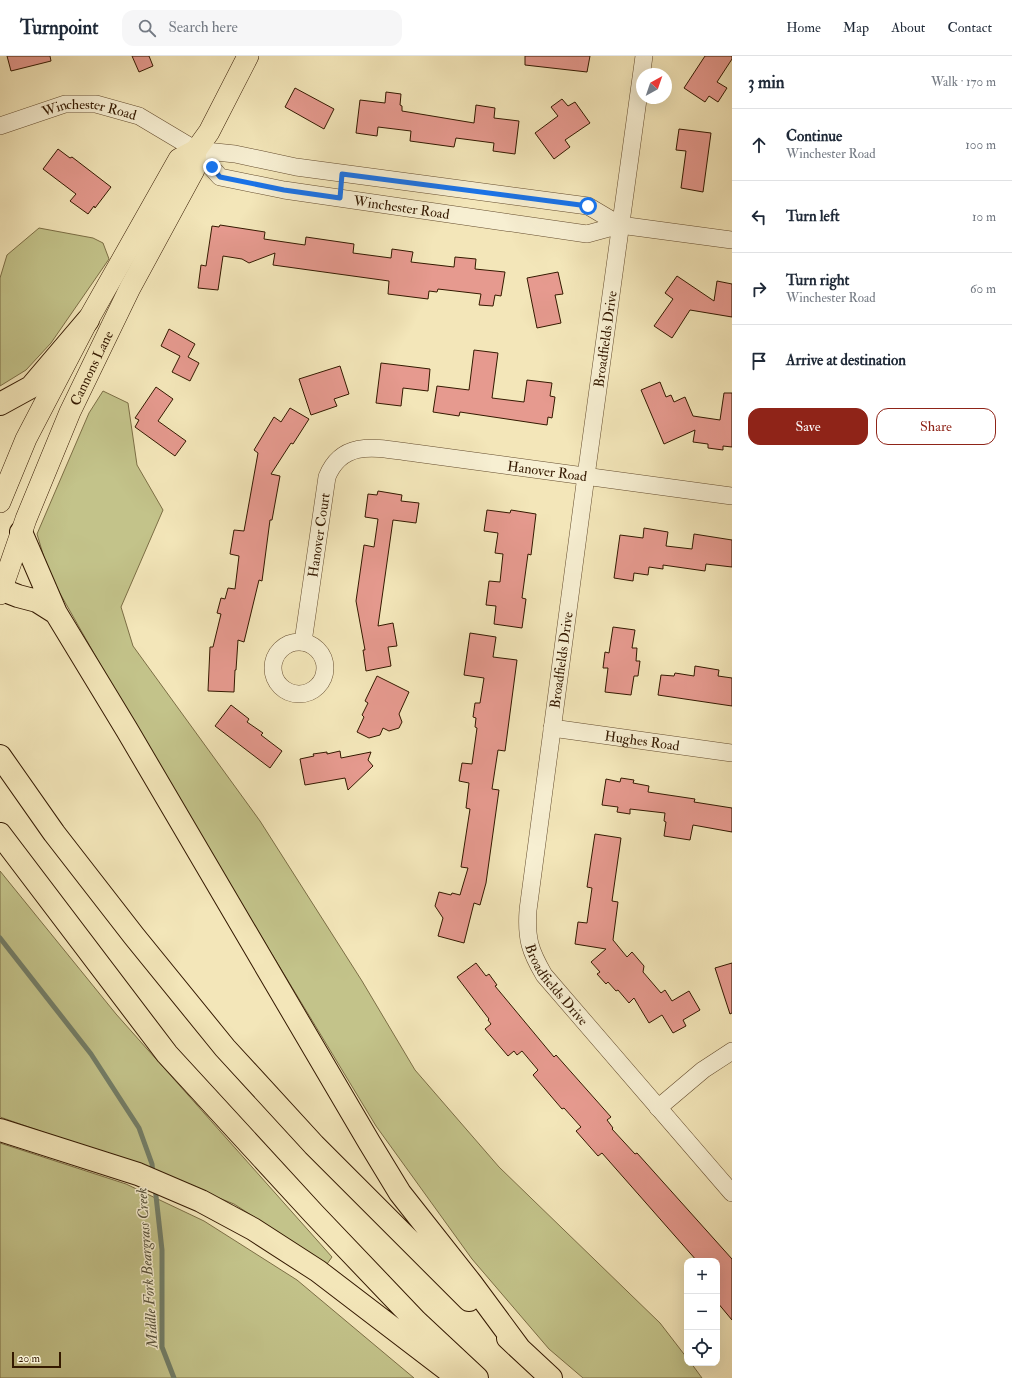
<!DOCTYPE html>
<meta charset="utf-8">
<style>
:root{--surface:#fff;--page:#f6f6f7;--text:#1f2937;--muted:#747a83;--line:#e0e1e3;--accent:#8f2418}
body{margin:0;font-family:"IM FELL Double Pica",serif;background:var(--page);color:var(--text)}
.controls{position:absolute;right:12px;bottom:12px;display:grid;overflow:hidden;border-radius:8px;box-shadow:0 4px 16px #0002}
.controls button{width:36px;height:36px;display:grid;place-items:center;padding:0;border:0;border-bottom:1px solid var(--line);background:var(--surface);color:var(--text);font:20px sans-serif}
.compass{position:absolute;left:636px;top:12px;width:36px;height:36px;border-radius:50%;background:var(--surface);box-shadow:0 4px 16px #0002;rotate:40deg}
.scale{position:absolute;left:12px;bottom:10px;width:49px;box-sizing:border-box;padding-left:4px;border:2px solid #341900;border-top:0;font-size:11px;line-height:14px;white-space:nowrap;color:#341900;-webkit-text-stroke:3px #f7efd2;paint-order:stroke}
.stop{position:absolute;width:12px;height:12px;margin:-9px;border:3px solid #1a73e8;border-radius:50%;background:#fff}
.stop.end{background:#1a73e8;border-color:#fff;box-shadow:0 1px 4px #0008}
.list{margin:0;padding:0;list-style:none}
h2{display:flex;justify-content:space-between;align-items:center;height:52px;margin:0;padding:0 16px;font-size:17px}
h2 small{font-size:13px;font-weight:400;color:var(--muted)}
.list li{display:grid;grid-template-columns:26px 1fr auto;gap:12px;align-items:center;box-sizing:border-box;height:72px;padding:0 16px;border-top:1px solid var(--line)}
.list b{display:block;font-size:15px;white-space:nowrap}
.list p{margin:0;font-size:13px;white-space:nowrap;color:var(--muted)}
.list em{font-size:13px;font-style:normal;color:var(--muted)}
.actions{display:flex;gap:8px;padding:12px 16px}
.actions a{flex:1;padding:9px 0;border:1px solid var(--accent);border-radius:12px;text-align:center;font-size:14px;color:var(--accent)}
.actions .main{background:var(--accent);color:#fff}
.icon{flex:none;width:22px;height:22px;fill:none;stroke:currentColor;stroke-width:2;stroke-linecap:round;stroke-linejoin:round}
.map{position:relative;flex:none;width:732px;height:1322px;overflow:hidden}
header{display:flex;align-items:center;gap:24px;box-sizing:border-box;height:56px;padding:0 20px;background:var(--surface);border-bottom:1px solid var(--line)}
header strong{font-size:19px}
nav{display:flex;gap:22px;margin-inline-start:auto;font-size:14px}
.search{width:280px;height:36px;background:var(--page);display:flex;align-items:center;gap:10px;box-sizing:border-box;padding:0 14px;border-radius:12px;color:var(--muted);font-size:15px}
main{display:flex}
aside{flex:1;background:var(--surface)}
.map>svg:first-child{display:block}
.green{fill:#c3c38a;stroke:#7c6e45}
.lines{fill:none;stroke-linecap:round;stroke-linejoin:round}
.stream{stroke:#727d67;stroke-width:5}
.building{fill:#e69a8f;stroke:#341900}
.minor-casing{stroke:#644c2e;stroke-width:18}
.major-casing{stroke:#341900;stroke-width:22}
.highway-casing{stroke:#341900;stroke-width:24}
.minor{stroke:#f7efd2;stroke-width:17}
.major{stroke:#f3e6b9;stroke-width:21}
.highway{stroke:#f3e6b9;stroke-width:22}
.route{stroke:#1a73e8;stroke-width:5}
.labels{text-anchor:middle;stroke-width:3;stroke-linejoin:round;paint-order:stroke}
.street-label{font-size:14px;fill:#341900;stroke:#f7efd2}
.water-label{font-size:15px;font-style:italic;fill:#58533c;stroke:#f7efd2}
</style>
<header>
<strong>Turnpoint</strong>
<div class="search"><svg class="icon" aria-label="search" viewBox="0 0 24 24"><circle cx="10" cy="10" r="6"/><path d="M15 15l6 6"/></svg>Search here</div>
<nav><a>Home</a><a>Map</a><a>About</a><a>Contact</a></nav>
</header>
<main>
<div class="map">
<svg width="732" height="1322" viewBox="0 0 732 1322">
<rect width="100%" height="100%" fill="#f3e6b9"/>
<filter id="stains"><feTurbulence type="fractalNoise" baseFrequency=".005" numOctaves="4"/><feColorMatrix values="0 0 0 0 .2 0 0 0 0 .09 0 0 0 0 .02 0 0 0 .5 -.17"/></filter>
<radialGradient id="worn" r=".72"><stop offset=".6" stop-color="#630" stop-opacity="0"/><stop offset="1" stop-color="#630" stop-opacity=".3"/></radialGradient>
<!-- green -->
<path class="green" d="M 39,172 L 93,182 L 103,187 L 109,203 L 51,287 L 26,314 L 0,330 L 0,222 L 7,199 Z
M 103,335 L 128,347 L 137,409 L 163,454 L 121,551 L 133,590 L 260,765 L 362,925 L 415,1014 L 499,1111 L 660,1267 L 687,1302 L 687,1307 L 691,1307 L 702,1322 L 583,1322 L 549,1293 L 472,1203 L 376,1070 L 270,895 L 125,652 L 49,518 L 37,478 L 89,357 Z
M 0,815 L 116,958 L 332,1201 L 327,1208 L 234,1148 L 126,1105 L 0,1061 Z
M 0,1087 L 126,1128 L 204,1165 L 297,1224 L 414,1322 L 0,1322 Z"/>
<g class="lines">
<!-- stream -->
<path class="stream" d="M 0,882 L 91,998 L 139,1072 L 152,1108 L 153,1118
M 155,1131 L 162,1194 L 162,1291 L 174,1322"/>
</g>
<!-- building -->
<path class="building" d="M 7,0 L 50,0 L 51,5 L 11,15 Z
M 132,0 L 149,0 L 153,10 L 139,16 Z
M 525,0 L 590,0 L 587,16 L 525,9 Z
M 705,0 L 732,0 L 732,3 L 717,26 L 727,32 L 718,46 L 709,40 L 705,46 L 684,32 Z
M 295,32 L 334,53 L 324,73 L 285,51 Z
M 386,36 L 401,38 L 400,49 L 402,50 L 402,55 L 474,67 L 476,49 L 495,52 L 494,62 L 519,65 L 515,98 L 493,95 L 494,87 L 456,82 L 454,91 L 410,85 L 411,75 L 378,71 L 377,80 L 356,77 L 360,44 L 385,47 Z
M 562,43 L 568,50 L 575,46 L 590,67 L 565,84 L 570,91 L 554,103 L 535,77 L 558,60 L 551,51 Z
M 679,73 L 711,77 L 703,136 L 681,132 L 686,95 L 676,94 Z
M 58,93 L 70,102 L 72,101 L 111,131 L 95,152 L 94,150 L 88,158 L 70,145 L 76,138 L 43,113 Z
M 220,169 L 265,176 L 264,183 L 305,189 L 306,181 L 354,188 L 353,197 L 391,202 L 392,193 L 413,196 L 411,206 L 454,211 L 455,201 L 476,203 L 475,213 L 505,216 L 501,240 L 495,239 L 493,250 L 479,249 L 481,238 L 438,233 L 437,236 L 429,235 L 428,243 L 388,238 L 389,225 L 273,209 L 275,197 L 249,207 L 242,203 L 223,200 L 218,234 L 198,232 L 201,209 L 206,210 L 212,170 L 219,171 Z
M 558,216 L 563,238 L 555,239 L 561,267 L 537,272 L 527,222 Z
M 677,220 L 714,245 L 717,225 L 732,228 L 732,261 L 690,254 L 672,282 L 654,270 L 673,243 L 665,237 Z
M 169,273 L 195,288 L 188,301 L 199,307 L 190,325 L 172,316 L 180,300 L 161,290 Z
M 474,294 L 498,297 L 492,342 L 524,346 L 527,324 L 552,327 L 550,340 L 555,341 L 552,362 L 548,361 L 547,369 L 460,356 L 459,360 L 433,356 L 437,330 L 469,334 Z
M 381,307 L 430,313 L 428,335 L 403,332 L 401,350 L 376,347 Z
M 340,310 L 349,338 L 334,343 L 337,350 L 311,359 L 299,323 Z
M 660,326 L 666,341 L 671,339 L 674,346 L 685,341 L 693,360 L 720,364 L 724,337 L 732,337 L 732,391 L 723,390 L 723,394 L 708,392 L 708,388 L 693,386 L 695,374 L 664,388 L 641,334 Z
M 156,331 L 173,343 L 158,365 L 186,385 L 175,400 L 135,371 L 139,364 L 135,362 Z
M 290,352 L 309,363 L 293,388 L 291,387 L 271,418 L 280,420 L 272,464 L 270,464 L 262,525 L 259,524 L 244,586 L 238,584 L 236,614 L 235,614 L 234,636 L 208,635 L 210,591 L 213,591 L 221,558 L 217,557 L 221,542 L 225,543 L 228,532 L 235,533 L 239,500 L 230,498 L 234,474 L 244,475 L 258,397 L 254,394 L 274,361 L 281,366 Z
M 378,435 L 402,439 L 401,445 L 419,447 L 416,467 L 393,464 L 378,570 L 393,567 L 397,590 L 388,591 L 391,610 L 366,615 L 363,594 L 365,594 L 356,545 L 364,489 L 374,491 L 378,463 L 365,461 L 368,438 L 377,439 Z
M 487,454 L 510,457 L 511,454 L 536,458 L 531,499 L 528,498 L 522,542 L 526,543 L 522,572 L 494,568 L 496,550 L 486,549 L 489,525 L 500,526 L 503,498 L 495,497 L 498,477 L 484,475 Z
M 644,472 L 668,476 L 666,490 L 692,493 L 694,478 L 732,484 L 732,511 L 706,508 L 705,515 L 663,509 L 663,513 L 649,511 L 648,519 L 634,517 L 633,525 L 614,522 L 620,479 L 643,482 Z
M 613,571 L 635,574 L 632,592 L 637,592 L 636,605 L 640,605 L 638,620 L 634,620 L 631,639 L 605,636 L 608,612 L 603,612 L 605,596 L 609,597 Z
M 470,577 L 496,581 L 493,601 L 517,604 L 505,695 L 498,694 L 492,733 L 499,734 L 486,827 L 480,849 L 474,847 L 464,887 L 438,880 L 443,862 L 435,850 L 439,836 L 451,839 L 452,837 L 460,839 L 468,812 L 461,811 L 470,753 L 466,752 L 469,727 L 459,725 L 462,707 L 472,708 L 477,672 L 475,671 L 476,662 L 473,661 L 475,647 L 480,647 L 484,622 L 464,619 Z
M 695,610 L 719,614 L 718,620 L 732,622 L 732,650 L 658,639 L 661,619 L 674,620 L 675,617 L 694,620 Z
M 377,620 L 409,636 L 399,658 L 402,666 L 399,672 L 389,675 L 383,672 L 380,679 L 369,682 L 357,676 L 364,661 L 362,659 L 368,647 L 365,645 Z
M 231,649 L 249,663 L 247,666 L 263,677 L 261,679 L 282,695 L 270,712 L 215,670 Z
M 340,695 L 341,702 L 371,696 L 368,704 L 373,710 L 348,734 L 345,722 L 305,729 L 300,703 L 314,700 L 313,698 L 327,696 L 327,698 Z
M 621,722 L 634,724 L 633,727 L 649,730 L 648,736 L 695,743 L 694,746 L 732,752 L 732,776 L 693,769 L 690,784 L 664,780 L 666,766 L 664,765 L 665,757 L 630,753 L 630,758 L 617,756 L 618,751 L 602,749 L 606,723 L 620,726 Z
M 595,778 L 621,782 L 612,845 L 618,846 L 613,884 L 627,901 L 632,896 L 644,910 L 643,916 L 661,937 L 665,934 L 672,945 L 689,935 L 700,954 L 683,964 L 686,970 L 673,977 L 662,959 L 649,967 L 634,942 L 629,947 L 618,934 L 616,935 L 608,926 L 606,928 L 597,918 L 600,916 L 591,906 L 606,893 L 575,888 L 578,866 L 587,867 L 592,832 L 587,831 Z
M 476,907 L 486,920 L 489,918 L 497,929 L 495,930 L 554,1001 L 556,999 L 611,1061 L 607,1064 L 613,1072 L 612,1073 L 635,1098 L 637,1097 L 732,1203 L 732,1264 L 717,1246 L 717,1205 L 697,1205 L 602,1097 L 598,1100 L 576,1075 L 581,1071 L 564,1052 L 562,1053 L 533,1019 L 538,1014 L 522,995 L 517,999 L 514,995 L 508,1000 L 485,973 L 491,968 L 488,964 L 489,963 L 457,921 Z
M 732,907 L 732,957 L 730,958 L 715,912 Z"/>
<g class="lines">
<defs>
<g id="minor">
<path id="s1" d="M 644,0 L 586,420 L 528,854 C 526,883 530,895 544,919 L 732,1137"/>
<path id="s2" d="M 0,70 L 65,48 L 96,48 L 139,60 L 196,94 L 220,121 L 284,134 L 587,178 L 620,169"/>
<path d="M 196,94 L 235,98 L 296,111 L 588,150 L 620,169 L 732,184"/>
<path id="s3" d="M 303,586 L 327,421 C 343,381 381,393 415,397 L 732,440"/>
<circle cx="299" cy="612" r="26"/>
<path id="s4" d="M 552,672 L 732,697"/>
<path d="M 658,1052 L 703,1014 L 732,995"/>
</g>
<g id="major">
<path d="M 0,446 L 26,383 L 88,264 L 179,103 L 196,94 L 209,76 L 248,0"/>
<path id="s5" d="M 0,538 L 26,463 L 70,356 L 130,232 L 194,114 L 196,94"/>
</g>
<path id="highway" d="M 0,348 L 31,331 L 88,264
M 21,476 L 56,557 L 127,674 L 369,1086 L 400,1137 L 471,1227 L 519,1292
M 0,533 L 18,540 L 37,545 L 56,557
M 0,700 L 54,777 L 134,880 L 225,992 L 314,1089 L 469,1244
M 0,778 L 167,998 L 314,1158 L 416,1265 L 477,1322
M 0,1074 L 138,1118 L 201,1145 L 253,1173 L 318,1215 L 458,1322
M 508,1282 L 551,1322"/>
</defs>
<!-- minor casing -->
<use href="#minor" class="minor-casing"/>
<!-- major casing -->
<use href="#major" class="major-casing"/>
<!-- highway casing -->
<use href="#highway" class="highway-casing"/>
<!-- minor -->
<use href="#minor" class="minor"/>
<!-- major -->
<use href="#major" class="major"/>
<!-- highway -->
<use href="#highway" class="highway"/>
</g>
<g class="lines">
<!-- route -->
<path class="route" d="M 212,111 L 220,121 L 284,134 L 340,142 L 342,118 L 588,150"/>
</g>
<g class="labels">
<!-- street labels -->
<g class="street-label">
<text dy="5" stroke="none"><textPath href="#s2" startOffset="93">Winchester Road</textPath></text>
<text dy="5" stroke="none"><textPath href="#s2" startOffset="431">Winchester Road</textPath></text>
<text transform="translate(605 283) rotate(-82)" y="5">Broadfields Drive</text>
<text dy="5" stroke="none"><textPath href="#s5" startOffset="244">Cannons Lane</textPath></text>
<text dy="5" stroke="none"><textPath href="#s3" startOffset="401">Hanover Road</textPath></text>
<text dy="5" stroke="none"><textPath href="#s3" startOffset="108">Hanover Court</textPath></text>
<text transform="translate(561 604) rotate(-82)" y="5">Broadfields Drive</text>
<text dy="5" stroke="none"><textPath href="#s4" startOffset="91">Hughes Road</textPath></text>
<text dy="5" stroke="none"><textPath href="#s1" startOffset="945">Broadfields Drive</textPath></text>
</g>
<!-- water labels -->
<g class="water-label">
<text transform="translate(147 1212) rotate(-94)" y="5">Middle Fork Beargrass Creek</text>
</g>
</g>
<rect width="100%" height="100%" filter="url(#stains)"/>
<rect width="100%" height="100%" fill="url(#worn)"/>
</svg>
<div class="controls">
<button>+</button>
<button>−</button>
<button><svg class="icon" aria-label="locate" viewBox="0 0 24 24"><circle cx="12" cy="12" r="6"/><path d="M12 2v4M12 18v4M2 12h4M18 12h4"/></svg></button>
</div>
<svg class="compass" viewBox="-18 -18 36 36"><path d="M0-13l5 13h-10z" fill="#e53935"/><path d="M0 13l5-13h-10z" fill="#747a83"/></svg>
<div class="scale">20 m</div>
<div class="stop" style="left:588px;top:150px"></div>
<div class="stop end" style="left:212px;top:111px"></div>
</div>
<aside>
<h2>3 min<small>Walk · 170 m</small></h2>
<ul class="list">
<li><svg class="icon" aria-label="ahead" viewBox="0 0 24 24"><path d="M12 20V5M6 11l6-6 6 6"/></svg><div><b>Continue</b><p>Winchester Road</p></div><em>100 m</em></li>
<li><svg class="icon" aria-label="left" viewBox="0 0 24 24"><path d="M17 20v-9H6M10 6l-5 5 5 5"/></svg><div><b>Turn left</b></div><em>10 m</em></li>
<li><svg class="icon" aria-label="right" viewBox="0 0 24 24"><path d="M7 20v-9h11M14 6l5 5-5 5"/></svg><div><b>Turn right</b><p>Winchester Road</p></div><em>60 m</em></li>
<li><svg class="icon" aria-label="arrive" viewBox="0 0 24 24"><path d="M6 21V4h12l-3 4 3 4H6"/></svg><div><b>Arrive at destination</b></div></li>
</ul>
<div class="actions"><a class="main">Save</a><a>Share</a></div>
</aside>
</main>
